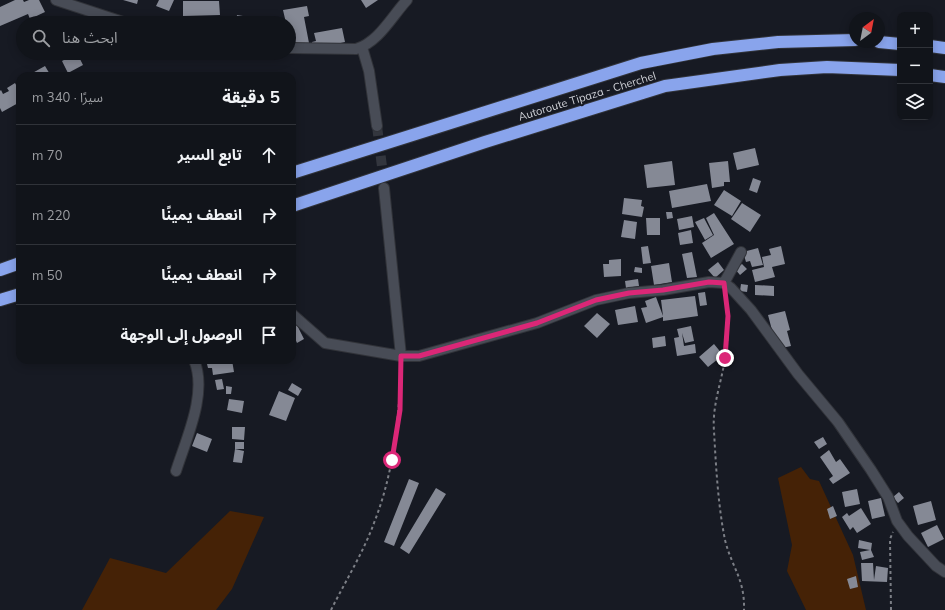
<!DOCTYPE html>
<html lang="ar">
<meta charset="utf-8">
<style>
:root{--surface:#11141a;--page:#1e2127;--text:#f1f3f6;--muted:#9c9ea2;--line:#303339}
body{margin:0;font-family:Mulish,"Noto Sans Arabic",sans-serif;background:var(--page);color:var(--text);direction:rtl}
.controls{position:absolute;right:12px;top:12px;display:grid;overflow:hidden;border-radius:8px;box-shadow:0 2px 10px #0003}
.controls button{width:36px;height:36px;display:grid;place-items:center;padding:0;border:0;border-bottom:1px solid var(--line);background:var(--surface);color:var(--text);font:20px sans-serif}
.compass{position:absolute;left:849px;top:12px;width:36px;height:36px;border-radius:50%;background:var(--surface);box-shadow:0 2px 10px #0003;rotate:32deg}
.stop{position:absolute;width:12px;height:12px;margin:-9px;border:3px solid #db2777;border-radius:50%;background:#fff}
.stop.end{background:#db2777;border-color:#fff;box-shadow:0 1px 4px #0008}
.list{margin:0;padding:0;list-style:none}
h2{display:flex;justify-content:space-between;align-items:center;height:52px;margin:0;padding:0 16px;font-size:17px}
h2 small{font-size:13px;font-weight:400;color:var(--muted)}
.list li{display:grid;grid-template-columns:26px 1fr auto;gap:12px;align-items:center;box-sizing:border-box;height:60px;padding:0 16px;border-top:1px solid var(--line)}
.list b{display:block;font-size:15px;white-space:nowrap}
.list em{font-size:13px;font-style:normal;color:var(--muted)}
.icon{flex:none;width:22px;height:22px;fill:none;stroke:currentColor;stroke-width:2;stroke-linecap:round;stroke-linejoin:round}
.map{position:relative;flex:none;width:945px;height:610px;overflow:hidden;direction:ltr}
.search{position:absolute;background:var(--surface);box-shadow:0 2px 10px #0003;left:16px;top:16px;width:280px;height:44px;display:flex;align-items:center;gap:10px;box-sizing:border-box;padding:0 14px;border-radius:22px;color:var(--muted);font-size:15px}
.panel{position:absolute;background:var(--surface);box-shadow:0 2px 10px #0003;left:16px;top:72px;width:280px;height:292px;border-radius:12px;direction:rtl}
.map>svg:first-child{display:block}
.green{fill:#452206}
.building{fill:#858995}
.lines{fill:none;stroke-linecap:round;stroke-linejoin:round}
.minor-tunnel{stroke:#33363e;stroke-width:10;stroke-dasharray:10 5;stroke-linecap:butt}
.minor-casing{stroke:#313339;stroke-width:12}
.motorway-casing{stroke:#313339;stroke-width:14}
.path{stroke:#7c7f86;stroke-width:2;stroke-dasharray:3 3;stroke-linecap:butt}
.minor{stroke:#484c56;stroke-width:10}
.motorway{stroke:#89a4ec;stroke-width:12}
.route{stroke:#db2777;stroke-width:5}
.labels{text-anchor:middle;stroke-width:4;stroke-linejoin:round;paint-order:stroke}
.street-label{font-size:11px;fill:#d0d2d8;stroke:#171a23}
</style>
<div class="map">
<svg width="945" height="610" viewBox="0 0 945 610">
<rect width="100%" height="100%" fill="#171a23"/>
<!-- green -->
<path class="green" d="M 801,467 L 810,479 L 819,481 L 853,555 L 866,610 L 806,610 L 787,571 L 792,545 L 778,478 Z
M 230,511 L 264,517 L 232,589 L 216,610 L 82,610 L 110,558 L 166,573 Z"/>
<!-- building -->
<path class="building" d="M 15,0 L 23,0 L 24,2 L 29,0 L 39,0 L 45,12 L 30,19 L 28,14 L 0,26 L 0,7 Z
M 123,0 L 138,0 L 137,4 Z
M 159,0 L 174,0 L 169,11 L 156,6 Z
M 361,0 L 378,0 L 366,8 Z
M 183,1 L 219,1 L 220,15 L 183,16 Z
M 307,6 L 309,16 L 304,17 L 309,43 L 289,46 L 289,23 L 286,23 L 283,10 Z
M 237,15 L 260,19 L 259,23 L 236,23 Z
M 342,28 L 345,42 L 313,49 L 312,42 L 316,41 L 314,33 Z
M 77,53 L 83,65 L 68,73 L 62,61 Z
M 85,53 L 103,53 L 86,58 Z
M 45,66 L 51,76 L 27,76 Z
M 15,83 L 20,92 L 20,102 L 2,112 L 0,108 L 0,91 L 1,90 L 3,94 L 9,91 L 7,88 Z
M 755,148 L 759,165 L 737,170 L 733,153 Z
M 672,161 L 675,185 L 647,188 L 644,165 Z
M 728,161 L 730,182 L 724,182 L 724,186 L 712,188 L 709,163 Z
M 753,178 L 761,181 L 757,193 L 749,190 Z
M 707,184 L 711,201 L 672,208 L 669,191 Z
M 724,190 L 741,201 L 732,216 L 714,205 Z
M 624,198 L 642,200 L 641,206 L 644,207 L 642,217 L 622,214 Z
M 742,203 L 761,215 L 750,232 L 731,219 Z
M 666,212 L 672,212 L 673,218 L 667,219 Z
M 714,213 L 734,244 L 711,258 L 702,243 L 714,235 L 706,218 Z
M 692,216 L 694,227 L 679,230 L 677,219 Z
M 646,218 L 660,218 L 660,235 L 647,235 Z
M 704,218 L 713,235 L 705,240 L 695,222 Z
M 624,220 L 637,222 L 635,239 L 621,237 Z
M 691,230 L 693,243 L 680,245 L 678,233 Z
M 648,246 L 651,263 L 643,264 L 641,247 Z
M 781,246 L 785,264 L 772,267 L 775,277 L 755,282 L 752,270 L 764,267 L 762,257 L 771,255 L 769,249 Z
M 758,248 L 763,265 L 752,267 L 750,261 L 746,262 L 743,252 Z
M 692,252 L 697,277 L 687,278 L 682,254 Z
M 621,259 L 621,276 L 604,277 L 603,264 L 609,264 L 609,260 Z
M 718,262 L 724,270 L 715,278 L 708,270 Z
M 669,263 L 672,282 L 654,285 L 651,266 Z
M 742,264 L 747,269 L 740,275 L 735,269 Z
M 635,267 L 642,268 L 642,273 L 634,272 Z
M 638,279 L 639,286 L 626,288 L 625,281 Z
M 741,284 L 748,285 L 747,292 L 740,291 Z
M 755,285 L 774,286 L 774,296 L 755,295 Z
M 705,292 L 707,305 L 700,306 L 698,293 Z
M 695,296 L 698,316 L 663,321 L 663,317 L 646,323 L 641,308 L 647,307 L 645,301 L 656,297 L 663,316 L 661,300 Z
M 635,306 L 638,322 L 618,325 L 615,310 Z
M 785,311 L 790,330 L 787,331 L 791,346 L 777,349 L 768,315 Z
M 597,313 L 610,324 L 597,338 L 584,326 Z
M 297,325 L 304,339 L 297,343 L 292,332 L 292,327 Z
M 691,326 L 694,341 L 685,343 L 682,333 L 684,346 L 695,344 L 696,353 L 677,356 L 674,338 L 679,337 L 677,329 Z
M 665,336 L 666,346 L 653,348 L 652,338 Z
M 714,344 L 723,355 L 708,367 L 699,357 Z
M 206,360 L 232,360 L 234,372 L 213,375 L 212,368 L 208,368 Z
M 222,379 L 224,389 L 217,390 L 215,380 Z
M 292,383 L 302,389 L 298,396 L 288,390 Z
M 226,386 L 232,387 L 231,394 L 226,394 Z
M 279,391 L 295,398 L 286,421 L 269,415 Z
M 229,399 L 244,401 L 242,413 L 227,410 Z
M 232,427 L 245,427 L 244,440 L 232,439 Z
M 197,433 L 212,439 L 207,452 L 192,446 Z
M 823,437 L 827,444 L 819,449 L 814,442 Z
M 235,442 L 244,442 L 244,449 L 235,449 Z
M 235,449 L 244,451 L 242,463 L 233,462 Z
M 829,450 L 836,462 L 840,459 L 850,473 L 833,484 L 829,479 L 833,476 L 820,457 Z
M 409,479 L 419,483 L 394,546 L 384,542 Z
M 436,488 L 446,494 L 409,554 L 400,548 Z
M 857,489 L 860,504 L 845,507 L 842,492 Z
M 899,492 L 904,498 L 898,503 L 893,497 Z
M 881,498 L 885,516 L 872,519 L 868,501 Z
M 931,501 L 936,520 L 918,525 L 913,506 Z
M 833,506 L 837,516 L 830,519 L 827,509 Z
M 861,508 L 871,524 L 857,533 L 853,527 L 850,530 L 842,517 L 847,513 L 849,516 Z
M 937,525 L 944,539 L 928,547 L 921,533 Z
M 859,540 L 872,543 L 871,550 L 874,557 L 862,560 L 860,552 L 870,550 L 858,548 Z
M 861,563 L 873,563 L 874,580 L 876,566 L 888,568 L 887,582 L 862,581 Z
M 856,576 L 858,587 L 850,589 L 847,579 Z"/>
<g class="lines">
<!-- minor-tunnel -->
<path class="minor-tunnel" d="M 377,126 L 384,183"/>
<defs>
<path id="minor" d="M 56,0 L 126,23
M 362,47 L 369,71 L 377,126
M 289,48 L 356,49 C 379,42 392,16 407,0
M 384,188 L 401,356
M 724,283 L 741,252
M 292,314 L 325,343 L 401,356 L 419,356 L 537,323 L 596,300 L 629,293 L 663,290 L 709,282 L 724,283 L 731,288 L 751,310 L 798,374 L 838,422 L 871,470 L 888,497 L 897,521 L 908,536 L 936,566 L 945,572
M 176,471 C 186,439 208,393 194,360"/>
<path id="motorway" d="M 879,42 L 900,44
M 930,46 L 945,48
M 930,75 L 945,77
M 292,173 L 641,63 L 713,49 L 778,42 L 855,40
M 292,206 L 485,142 L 665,86 L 780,70 L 827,67 L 900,70
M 0,270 L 20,263
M 0,300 L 20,294"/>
</defs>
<!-- minor casing -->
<use href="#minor" class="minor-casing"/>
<!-- motorway casing -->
<use href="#motorway" class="motorway-casing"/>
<!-- path -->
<path class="path" d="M 725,296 C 728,317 729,338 725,359 C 721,384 712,406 714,431 C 716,467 718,505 725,540 C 732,568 745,579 744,610
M 331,610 C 345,582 363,553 374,523 C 394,472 399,419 401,365
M 891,610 L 890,539 L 893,532"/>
<!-- minor -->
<use href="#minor" class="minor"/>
<!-- motorway -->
<use href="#motorway" class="motorway"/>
</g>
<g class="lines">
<!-- route -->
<path class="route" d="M 392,460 L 400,410 L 401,356 L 419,356 L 537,323 L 596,300 L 629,293 L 663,290 L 709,282 L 724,283 L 728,316 L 725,358"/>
</g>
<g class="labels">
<!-- street labels -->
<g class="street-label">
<text transform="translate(587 96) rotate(-17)" y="4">Autoroute Tipaza - Cherchel</text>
</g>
</g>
</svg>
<div class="controls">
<button>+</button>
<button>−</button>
<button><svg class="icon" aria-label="layers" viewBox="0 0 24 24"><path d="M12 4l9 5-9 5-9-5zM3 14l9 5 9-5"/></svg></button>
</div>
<svg class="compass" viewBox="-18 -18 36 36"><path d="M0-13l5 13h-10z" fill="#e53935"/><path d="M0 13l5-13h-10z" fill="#9c9ea2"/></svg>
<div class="stop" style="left:392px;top:460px"></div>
<div class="stop end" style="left:725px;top:358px"></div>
<div class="search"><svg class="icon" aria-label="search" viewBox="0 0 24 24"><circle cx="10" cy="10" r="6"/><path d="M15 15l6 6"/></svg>ابحث هنا</div>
<section class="panel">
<h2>5 دقيقة<small>سيرًا · 340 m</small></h2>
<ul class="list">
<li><svg class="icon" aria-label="ahead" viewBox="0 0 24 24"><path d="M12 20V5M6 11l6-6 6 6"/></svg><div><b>تابع السير</b></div><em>70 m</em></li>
<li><svg class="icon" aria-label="right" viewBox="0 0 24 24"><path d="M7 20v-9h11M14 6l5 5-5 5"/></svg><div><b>انعطف يمينًا</b></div><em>220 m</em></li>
<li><svg class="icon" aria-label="right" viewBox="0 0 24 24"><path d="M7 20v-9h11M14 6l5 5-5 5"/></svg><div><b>انعطف يمينًا</b></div><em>50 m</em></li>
<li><svg class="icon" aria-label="arrive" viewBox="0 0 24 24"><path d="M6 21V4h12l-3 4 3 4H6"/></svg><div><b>الوصول إلى الوجهة</b></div></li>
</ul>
</section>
</div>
